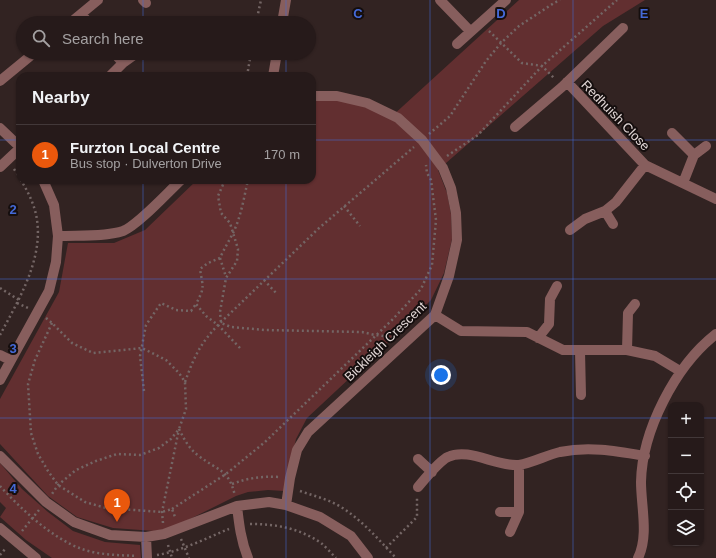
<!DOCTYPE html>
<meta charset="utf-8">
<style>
:root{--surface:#261a1a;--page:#2e2323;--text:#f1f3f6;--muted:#a4a1a2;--line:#423839;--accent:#ea580c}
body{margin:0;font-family:Arial,sans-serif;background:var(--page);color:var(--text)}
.controls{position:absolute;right:12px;bottom:12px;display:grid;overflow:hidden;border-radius:8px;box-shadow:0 1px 3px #0004}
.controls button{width:36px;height:36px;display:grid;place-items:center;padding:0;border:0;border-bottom:1px solid var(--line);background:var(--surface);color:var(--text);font:20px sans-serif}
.you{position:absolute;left:441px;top:375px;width:14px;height:14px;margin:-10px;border:3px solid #fff;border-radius:50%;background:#1a73e8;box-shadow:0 0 0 6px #1a73e833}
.badge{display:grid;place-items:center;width:26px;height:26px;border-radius:50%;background:var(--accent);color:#fff;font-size:13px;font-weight:700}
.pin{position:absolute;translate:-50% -33px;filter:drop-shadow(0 1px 2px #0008)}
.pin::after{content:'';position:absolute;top:21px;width:14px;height:12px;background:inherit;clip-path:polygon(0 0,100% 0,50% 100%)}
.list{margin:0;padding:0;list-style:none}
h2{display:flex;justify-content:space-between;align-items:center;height:52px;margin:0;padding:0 16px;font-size:17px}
h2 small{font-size:13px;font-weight:400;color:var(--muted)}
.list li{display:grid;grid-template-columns:26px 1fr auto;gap:12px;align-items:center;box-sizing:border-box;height:60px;padding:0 16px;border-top:1px solid var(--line)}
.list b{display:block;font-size:15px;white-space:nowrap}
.list p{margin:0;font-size:13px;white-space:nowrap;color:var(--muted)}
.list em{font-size:13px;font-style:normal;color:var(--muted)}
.icon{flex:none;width:22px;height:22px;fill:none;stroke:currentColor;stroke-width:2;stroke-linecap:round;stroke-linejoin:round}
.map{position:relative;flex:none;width:716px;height:558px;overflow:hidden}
.search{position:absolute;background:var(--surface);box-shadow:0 1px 3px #0004;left:16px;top:16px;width:300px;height:44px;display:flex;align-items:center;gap:10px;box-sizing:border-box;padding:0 14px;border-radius:22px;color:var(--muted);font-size:15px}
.panel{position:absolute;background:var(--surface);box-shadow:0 1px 3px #0004;left:16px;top:72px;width:300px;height:112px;border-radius:12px}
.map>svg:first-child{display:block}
.green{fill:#622f30}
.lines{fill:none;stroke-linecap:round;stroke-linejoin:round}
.path{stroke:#746665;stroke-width:2.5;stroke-dasharray:2 3;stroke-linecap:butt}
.minor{stroke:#875e5d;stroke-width:10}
.grid{fill:none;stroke:#4469d7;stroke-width:1;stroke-opacity:0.55}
.labels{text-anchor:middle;stroke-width:4;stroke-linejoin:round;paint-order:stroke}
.street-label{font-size:13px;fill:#e1d6d5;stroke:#150e0e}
.grid-label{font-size:13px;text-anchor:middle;font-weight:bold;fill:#4469d7;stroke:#150e0e;stroke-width:4;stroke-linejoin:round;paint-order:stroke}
</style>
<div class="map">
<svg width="716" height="558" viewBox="0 0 716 558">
<rect width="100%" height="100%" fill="#322322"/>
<!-- green -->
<path class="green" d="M 519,0 L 645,0 L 603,26 L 438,170 L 447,193 L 451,214 L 452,239 L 444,273 L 431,300 L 397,334 L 307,418 L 296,439 L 284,491 L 268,490 L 248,492 L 236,496 L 172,528 L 154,531 L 113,528 L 77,517 L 48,496 L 0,444 L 0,399 L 59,292 L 68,243 L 114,243 L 145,230 L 197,180 L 312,180 L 312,95 L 344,98 L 391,117 Z
M 0,463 L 22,489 L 48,512 L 73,531 L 105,542 L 140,545 L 141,558 L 52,558 L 26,540 L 0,517 L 6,508 L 0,502 Z"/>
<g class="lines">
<!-- path -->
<path class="path" d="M 256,23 L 261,0
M 489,31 L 522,63 L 542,66 L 555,79
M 247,76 L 251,53
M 429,134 L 450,116 L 486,61 L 501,43 L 519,26 L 554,3 L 560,0
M 447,156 L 478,135 L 542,66 L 617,0
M 14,169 L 20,178
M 225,180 L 218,196 L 221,213 L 230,223 L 238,249 L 237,261 L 226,278 L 220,312 L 221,323 L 231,327 L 265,330 L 362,332 L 375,335 L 394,337
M 344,206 L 360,226
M 220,258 L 226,277
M 264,280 L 277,294
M 0,288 L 19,300
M 17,303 L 28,308
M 46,318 L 52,323 L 72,343 L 93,353 L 142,348 L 166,360 L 179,373 L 185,382 L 186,409 L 179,429 L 171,439 L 159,448 L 140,455 L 117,454 L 96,461 L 76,470 L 58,485 L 52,494
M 52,323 L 35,360 L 28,384 L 31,433 L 38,454 L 48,471 L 58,485 L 85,502 L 106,508 L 162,512 L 172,509 L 175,517
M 0,335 C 18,301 43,260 37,220 C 35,205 28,192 21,180
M 240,348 L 218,325 L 206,316 L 196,304 C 205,287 203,288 200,269 L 208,263 L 220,258 C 224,249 229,241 233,233 C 241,217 244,197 248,180
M 185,382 C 194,357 200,344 218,325 L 318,229 L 414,147
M 144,391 L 140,356 L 146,325 L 161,303 L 176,310 L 191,311 L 196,304
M 179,429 C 184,439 189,449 199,456 C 218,471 229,469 235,496
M 232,484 C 248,478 261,476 279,477
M 0,486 C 21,509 53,539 82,549 C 99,555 118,555 137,556
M 300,491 C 314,496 328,499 341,507 C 362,520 379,540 396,558
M 172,509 L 226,474 L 265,442 L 392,320 L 421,289 L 432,265 L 436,220 L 431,180 L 427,173 L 426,165
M 163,523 L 162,512 L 179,429
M 250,524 C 276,524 299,528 321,543 C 326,547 331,553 336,558
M 22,531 L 39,510
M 181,539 L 189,558
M 168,545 L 172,558
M 386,548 L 417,517 L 417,498
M 0,555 L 6,548
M 157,555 C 182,551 206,538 229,529"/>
<!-- minor -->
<path class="minor" d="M 143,0 L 146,3
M 440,0 L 470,31
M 81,14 L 89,23
M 70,23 L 98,0
M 282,23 L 286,0
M 457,44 L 506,0
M 114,53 L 123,63
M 110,76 L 123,63 L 137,53
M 273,76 L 277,53
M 0,81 L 34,53
M 567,82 L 645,165 L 716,199
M 515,127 L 562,87 L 623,28
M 0,128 L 20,147
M 672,133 L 694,155
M 0,167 L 20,148
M 683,183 L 694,155 L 706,146
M 605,211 L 613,224
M 570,230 L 585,219 L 605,211 L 616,202 L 645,165
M 58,236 C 78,235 105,237 123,231 C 138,225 168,192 181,180
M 435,315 L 461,331 L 527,332 L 563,350 L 627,350 L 655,356 L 680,371
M 538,338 L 549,324 L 550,299 L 557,286
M 627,350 L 628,313 L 635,304
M 580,351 L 581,395
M 0,355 L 10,360
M 0,380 L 49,291 L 56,262 L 58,236 L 54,205 L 43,180
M 0,456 L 46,502 L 74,522 L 110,535 L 146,537 L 164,534 L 237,506 L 269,502 L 286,505 L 320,517 L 351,536 L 368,558
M 418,459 L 432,472
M 418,487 C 424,480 440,460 448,457 C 469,447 496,467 519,465 C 532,463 547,455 560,452 C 589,446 616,451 645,456
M 286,505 L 290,478 L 297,450 L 308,432 L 435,315 L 449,276 L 457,240 L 456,213 L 451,188 L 443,168 L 422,140 L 398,118 L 367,103 L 337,96 L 312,96
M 237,506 C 239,524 241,541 248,558
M 500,512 L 519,512
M 0,528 L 36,558
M 510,532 L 519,512 L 519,465
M 146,537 L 147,558
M 638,558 C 649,536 641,506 641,482 C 642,431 675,366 716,334"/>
</g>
<!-- grid -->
<path class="grid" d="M 143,0 L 143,23M 286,0 L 286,23M 430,0 L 430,558M 573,0 L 573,558M 143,53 L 143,76M 286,53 L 286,76M 0,140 L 20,140M 312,140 L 716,140M 143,180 L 143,558M 286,180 L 286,558M 0,279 L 716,279M 0,418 L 671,418M 701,418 L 716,418"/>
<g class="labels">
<!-- street labels -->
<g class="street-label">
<text transform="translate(616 115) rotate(46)" y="5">Redhuish Close</text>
<text transform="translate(385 341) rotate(-44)" y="5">Bickleigh Crescent</text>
</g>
</g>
<g class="grid-label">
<text x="358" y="18">C</text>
<text x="501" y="18">D</text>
<text x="644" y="18">E</text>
<text x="13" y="214">2</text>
<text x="13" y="353">3</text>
<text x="13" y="493">4</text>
</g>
</svg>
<div class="controls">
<button>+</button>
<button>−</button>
<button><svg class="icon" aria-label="locate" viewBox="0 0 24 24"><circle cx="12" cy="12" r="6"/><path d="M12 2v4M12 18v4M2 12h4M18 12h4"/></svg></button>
<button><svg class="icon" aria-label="layers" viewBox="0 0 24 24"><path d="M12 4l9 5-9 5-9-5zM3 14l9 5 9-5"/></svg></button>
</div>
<div class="you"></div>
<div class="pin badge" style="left:117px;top:522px">1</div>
<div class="search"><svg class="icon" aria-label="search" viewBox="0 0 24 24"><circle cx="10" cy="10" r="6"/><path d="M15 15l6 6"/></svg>Search here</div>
<section class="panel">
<h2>Nearby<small></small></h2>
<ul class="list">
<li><span class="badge">1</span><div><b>Furzton Local Centre</b><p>Bus stop · Dulverton Drive</p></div><em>170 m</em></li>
</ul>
</section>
</div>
